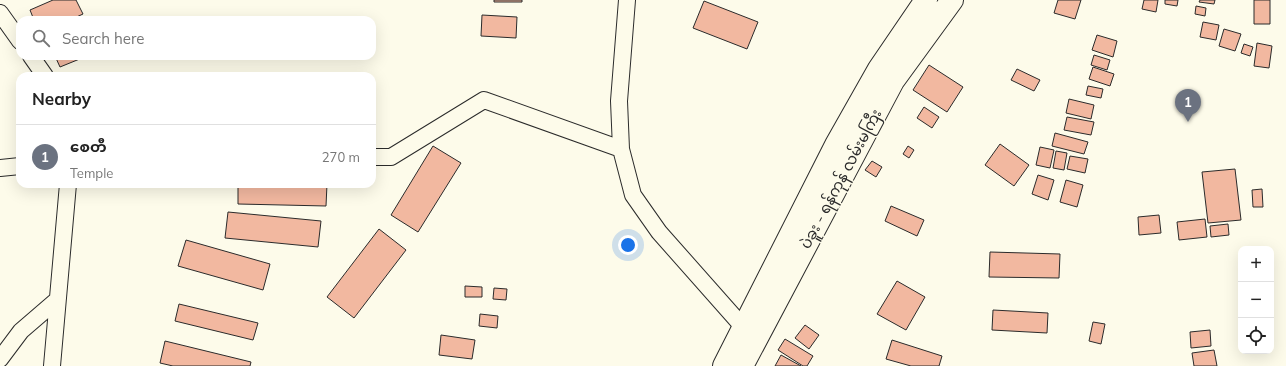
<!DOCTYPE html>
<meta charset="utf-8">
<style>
:root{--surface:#fff;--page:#f6f6f6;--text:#222;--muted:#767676;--line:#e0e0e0;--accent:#0b8043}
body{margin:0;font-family:Mulish,"Noto Sans Myanmar",sans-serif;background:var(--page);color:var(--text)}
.controls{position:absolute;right:12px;bottom:12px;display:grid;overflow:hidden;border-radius:8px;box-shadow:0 4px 16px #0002}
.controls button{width:36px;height:36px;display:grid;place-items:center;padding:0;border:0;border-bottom:1px solid var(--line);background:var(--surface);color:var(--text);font:20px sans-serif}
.you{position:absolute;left:628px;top:245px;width:14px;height:14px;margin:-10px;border:3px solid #fff;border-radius:50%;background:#1a73e8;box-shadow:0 0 0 6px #1a73e833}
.badge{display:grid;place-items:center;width:26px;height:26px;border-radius:50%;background:var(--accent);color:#fff;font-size:13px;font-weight:700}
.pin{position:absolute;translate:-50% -33px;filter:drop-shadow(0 1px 2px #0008)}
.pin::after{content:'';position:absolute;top:21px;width:14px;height:12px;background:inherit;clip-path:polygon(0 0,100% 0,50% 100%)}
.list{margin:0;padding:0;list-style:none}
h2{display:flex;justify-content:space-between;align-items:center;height:52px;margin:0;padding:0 16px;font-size:17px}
h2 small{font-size:13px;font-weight:400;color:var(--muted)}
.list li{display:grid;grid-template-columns:26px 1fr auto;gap:12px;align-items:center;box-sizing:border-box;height:64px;padding:0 16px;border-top:1px solid var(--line)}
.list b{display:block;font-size:15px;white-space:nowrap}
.list p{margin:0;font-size:13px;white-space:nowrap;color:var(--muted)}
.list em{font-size:13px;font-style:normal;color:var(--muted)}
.icon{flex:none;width:22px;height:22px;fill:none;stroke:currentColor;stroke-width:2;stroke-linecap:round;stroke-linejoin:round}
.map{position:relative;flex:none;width:1286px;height:366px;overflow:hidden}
.search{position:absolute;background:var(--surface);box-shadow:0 4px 16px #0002;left:16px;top:16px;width:360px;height:44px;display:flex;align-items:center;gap:10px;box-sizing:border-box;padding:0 14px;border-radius:12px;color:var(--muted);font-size:15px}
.panel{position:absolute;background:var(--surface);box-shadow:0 4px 16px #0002;left:16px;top:72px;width:360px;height:116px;border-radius:12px}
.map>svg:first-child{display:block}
.building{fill:#f2b8a0;stroke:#2b2b2b}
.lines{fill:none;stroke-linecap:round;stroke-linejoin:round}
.minor-casing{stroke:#2b2b2b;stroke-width:18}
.highway-casing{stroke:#2b2b2b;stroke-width:24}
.minor{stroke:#fdfbea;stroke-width:16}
.highway{stroke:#fdfbea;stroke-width:22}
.labels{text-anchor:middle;stroke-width:3;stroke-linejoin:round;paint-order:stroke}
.street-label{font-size:15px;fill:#2b2b2b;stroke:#fdfbea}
</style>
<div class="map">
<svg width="1286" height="366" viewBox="0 0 1286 366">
<rect width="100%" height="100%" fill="#fdfbea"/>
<!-- building -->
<path class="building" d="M 53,0 L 76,0 L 83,14 L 70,20 L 34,20 L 30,10 Z
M 494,0 L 522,0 L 522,2 L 494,2 Z
M 1058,0 L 1081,0 L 1075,19 L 1054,13 Z
M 1144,0 L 1158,0 L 1156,12 L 1142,9 Z
M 1165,0 L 1178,0 L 1177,6 L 1165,4 Z
M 1200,0 L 1215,0 L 1214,4 L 1199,2 Z
M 1254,0 L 1270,0 L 1270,24 L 1254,24 Z
M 704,1 L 758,22 L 747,49 L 693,28 Z
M 1196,6 L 1206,8 L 1205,16 L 1195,14 Z
M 482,15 L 517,17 L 516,38 L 481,36 Z
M 1203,22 L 1219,25 L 1216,40 L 1200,37 Z
M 1224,29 L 1241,34 L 1235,51 L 1219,46 Z
M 1097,35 L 1117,41 L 1113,57 L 1092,50 Z
M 1257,43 L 1272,46 L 1269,68 L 1254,66 Z
M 1244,44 L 1253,47 L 1250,56 L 1241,53 Z
M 1094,55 L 1110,60 L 1107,70 L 1091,65 Z
M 55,56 L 87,56 L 60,67 Z
M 929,65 L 963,87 L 947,112 L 913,90 Z
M 1093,67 L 1114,74 L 1110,86 L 1089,79 Z
M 1017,69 L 1040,80 L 1034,91 L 1011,80 Z
M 1088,86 L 1103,89 L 1101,98 L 1086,95 Z
M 1069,99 L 1094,105 L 1091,119 L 1066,113 Z
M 924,107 L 939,117 L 932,128 L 917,118 Z
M 1067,117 L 1094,122 L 1091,135 L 1064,130 Z
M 1055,133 L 1088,142 L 1084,154 L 1052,146 Z
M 1000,144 L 1029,165 L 1014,186 L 985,165 Z
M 433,146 L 461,163 L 418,232 L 391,215 Z
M 908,146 L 914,150 L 909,158 L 903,154 Z
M 1040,147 L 1054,150 L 1050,168 L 1036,165 Z
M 1056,151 L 1067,153 L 1064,170 L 1053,168 Z
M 1070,156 L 1088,159 L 1085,173 L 1067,169 Z
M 872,161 L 882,167 L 876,177 L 865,170 Z
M 1235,169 L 1241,220 L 1208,223 L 1202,172 Z
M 1038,175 L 1054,180 L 1048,200 L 1032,194 Z
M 1066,180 L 1083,185 L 1077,207 L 1060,202 Z
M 238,184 L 327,184 L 326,206 L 238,204 Z
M 1262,189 L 1263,207 L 1253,207 L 1252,190 Z
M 891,206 L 924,220 L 917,236 L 885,221 Z
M 228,212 L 321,221 L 318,247 L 225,238 Z
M 1159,215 L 1161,233 L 1139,235 L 1138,217 Z
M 1205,219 L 1207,237 L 1179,240 L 1177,222 Z
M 1228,224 L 1229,235 L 1211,237 L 1210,226 Z
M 379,229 L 406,250 L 354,318 L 327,297 Z
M 186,240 L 270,264 L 263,290 L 178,266 Z
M 990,252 L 1060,254 L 1059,278 L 989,277 Z
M 897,281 L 925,297 L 906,330 L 877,314 Z
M 465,286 L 482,287 L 482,297 L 465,297 Z
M 494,288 L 507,289 L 506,300 L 493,299 Z
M 179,304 L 258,323 L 253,340 L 175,321 Z
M 993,310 L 1048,313 L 1047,333 L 992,330 Z
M 480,314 L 498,316 L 497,328 L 479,326 Z
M 1093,322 L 1105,324 L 1101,344 L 1089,341 Z
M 805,325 L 819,335 L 809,349 L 795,338 Z
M 1210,330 L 1211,346 L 1191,348 L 1190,332 Z
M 441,335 L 475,340 L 472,359 L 439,355 Z
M 785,339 L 813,356 L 807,366 L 803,366 L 778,350 Z
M 892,340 L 942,356 L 939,366 L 911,366 L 886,359 Z
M 165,341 L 251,362 L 250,366 L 173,366 L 160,363 Z
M 1214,350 L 1217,366 L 1194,366 L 1192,353 Z
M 781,355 L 801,366 L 775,366 Z"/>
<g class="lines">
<defs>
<path id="minor" d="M 627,0 L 619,101 L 621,149 L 633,195 L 659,232 L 744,328 L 751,332
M 0,13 L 20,41
M 31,56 L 45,76
M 372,157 L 391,157 L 484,100 L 621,149
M 0,168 L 20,166
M 0,359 L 21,331 L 57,300
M 52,366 L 68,184"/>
<path id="highway" d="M 724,366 L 836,145 L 879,69 L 926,0
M 742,366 L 893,81 L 952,0"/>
</defs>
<!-- minor casing -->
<use href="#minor" class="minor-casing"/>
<!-- highway casing -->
<use href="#highway" class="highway-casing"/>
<!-- minor -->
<use href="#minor" class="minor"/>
<!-- highway -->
<use href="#highway" class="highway"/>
</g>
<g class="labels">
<!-- street labels -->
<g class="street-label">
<text transform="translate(841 179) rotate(-62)" y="5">ပဲခူး - ရန်ကုန် လမ်းမကြီး</text>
</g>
</g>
</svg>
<div class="controls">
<button>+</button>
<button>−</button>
<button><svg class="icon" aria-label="locate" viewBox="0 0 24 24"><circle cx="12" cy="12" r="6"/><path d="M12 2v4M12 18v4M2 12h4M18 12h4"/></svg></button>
</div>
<div class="you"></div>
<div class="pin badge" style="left:1188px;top:122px;background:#6b7280">1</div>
<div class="search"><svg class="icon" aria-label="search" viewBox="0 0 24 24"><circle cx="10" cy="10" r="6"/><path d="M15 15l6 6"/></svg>Search here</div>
<section class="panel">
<h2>Nearby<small></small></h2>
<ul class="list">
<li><span class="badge" style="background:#6b7280">1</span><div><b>စေတီ</b><p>Temple</p></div><em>270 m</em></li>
</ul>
</section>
</div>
